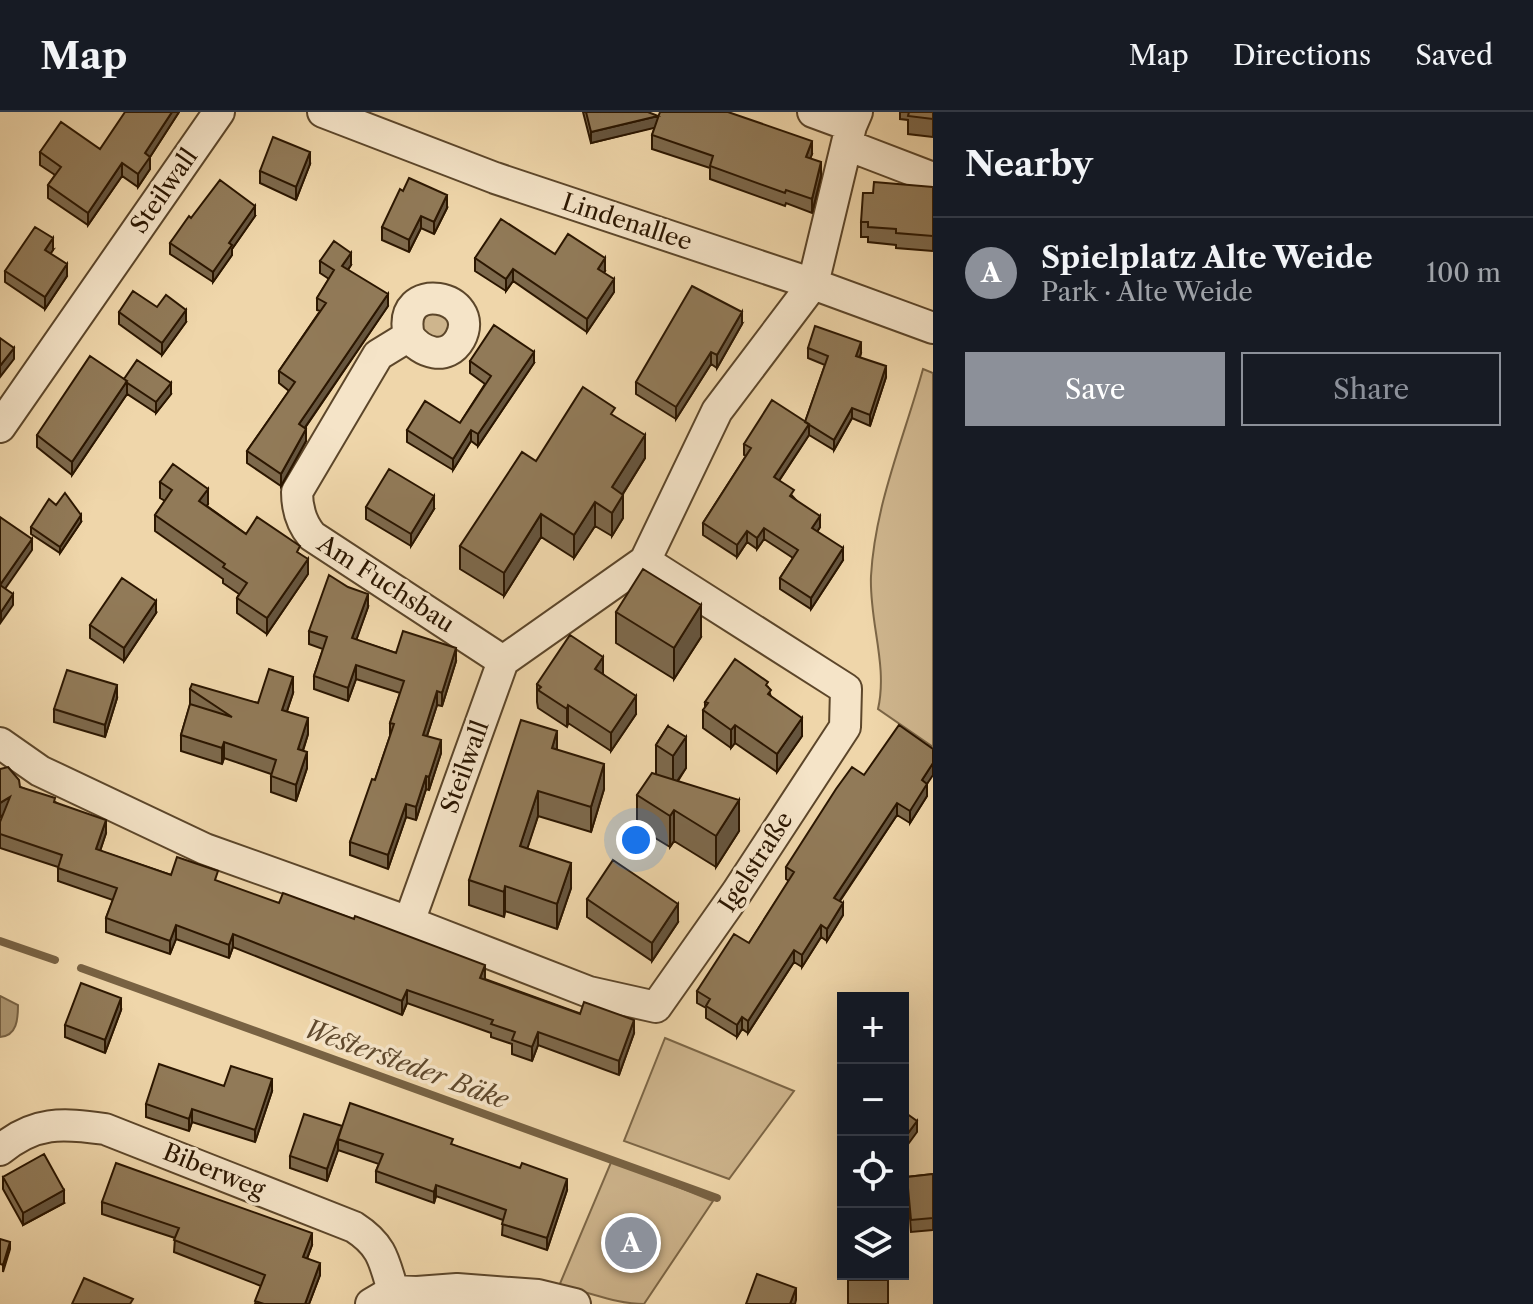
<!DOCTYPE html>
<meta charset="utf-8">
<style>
:root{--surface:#171b24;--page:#242831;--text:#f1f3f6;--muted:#9ea1a6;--line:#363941;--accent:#8c9099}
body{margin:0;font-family:"Libre Caslon Text",serif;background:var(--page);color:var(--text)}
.controls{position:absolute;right:24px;bottom:24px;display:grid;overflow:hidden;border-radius:0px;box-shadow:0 8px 32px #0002}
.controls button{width:72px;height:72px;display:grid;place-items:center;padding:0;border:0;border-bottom:2px solid var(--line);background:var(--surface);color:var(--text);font:40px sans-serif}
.you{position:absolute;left:636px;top:728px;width:28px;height:28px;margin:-20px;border:6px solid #fff;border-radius:50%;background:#1a73e8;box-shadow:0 0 0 12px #1a73e833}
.badge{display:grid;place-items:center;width:52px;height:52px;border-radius:50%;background:var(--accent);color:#fff;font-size:26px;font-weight:700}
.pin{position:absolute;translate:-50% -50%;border:4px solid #fff;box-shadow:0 2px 8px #0006}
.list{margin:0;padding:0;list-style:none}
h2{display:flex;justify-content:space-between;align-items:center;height:104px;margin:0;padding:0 32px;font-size:34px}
h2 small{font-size:26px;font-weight:400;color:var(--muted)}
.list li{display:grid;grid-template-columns:52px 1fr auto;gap:24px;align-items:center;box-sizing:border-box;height:112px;padding:0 32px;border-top:2px solid var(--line)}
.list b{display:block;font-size:30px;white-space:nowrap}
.list p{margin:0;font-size:26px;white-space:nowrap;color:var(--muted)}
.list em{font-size:26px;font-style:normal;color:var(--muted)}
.actions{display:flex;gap:16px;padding:24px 32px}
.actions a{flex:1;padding:18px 0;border:2px solid var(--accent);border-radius:0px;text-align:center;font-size:28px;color:var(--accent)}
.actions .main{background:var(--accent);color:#fff}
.icon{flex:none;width:44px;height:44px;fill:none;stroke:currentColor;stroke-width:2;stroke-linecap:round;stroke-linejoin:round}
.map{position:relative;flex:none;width:933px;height:1192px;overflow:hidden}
header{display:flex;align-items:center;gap:48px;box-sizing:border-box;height:112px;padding:0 40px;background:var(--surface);border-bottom:2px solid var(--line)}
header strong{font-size:38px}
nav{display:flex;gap:44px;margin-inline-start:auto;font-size:28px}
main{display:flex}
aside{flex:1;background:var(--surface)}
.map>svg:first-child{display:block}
.green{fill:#ceb58d;stroke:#7c6646;stroke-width:2}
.water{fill:#ac9570;stroke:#786243;stroke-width:2}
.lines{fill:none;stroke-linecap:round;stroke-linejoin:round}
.stream{stroke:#786243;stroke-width:8}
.minor-casing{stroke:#5c462a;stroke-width:34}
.minor{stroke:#f5e4c8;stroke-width:30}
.wall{fill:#7d694c;stroke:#2b1600;stroke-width:2}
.shaded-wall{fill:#66553e;stroke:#2b1600;stroke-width:2}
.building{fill:#917a58;stroke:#2b1600;stroke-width:2}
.labels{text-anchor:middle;stroke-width:7;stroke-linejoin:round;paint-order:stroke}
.street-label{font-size:24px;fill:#2b1600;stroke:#f5e4c8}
.water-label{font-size:26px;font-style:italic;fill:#5f492d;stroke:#f5e4c8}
</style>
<header>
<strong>Map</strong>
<nav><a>Map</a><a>Directions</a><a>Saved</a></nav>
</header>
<main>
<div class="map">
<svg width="933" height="1192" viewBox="0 0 933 1192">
<rect width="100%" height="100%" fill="#efd6aa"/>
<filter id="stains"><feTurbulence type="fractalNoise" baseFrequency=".0025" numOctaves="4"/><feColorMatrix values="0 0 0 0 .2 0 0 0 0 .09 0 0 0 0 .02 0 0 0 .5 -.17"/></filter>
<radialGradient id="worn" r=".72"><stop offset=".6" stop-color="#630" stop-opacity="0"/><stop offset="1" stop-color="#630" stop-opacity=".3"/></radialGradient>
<!-- green -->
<path class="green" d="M 427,200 L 445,202 C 450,213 449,219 440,227 L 422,222 L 421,207 Z
M 923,257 L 933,261 L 933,635 L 878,597 C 888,553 869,509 871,464 C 875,392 904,326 923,257 Z
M 665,926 L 794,979 L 729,1067 L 624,1029 Z
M 612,1048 L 713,1089 L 644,1192 C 615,1192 588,1179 559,1174 Z"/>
<!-- water -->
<path class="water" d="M 0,884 L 18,893 C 18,907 17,924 0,925 Z"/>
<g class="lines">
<!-- stream -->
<path class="stream" d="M 0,829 L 55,848
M 81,856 L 717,1086"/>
<defs>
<path id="minor" d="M 323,0 L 495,66 L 813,172 L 933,216
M 813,0 L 851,14
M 847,33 L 933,66
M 409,224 C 395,165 484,183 460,227 C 447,250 421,241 409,224 L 378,243 L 297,380 C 297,397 301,411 312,424 L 503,549
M 0,315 L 219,0
M 0,631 L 40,659 L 205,737 L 409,810 L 503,549 L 645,449 L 717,299 L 813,172 L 851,14 L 857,0
M 409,810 L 589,880 L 656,895 L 737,780 L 845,615 L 846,577 L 645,449
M 0,1038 C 35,1009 62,1011 105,1017 L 354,1115 C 382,1133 384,1148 393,1179
M 371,1192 L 393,1179 L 417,1180 L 457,1177 L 538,1183 L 575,1192"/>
</defs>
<!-- minor casing -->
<use href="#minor" class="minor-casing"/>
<!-- minor -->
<use href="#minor" class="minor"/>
</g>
<!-- wall -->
<path class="wall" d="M 179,0 L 150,45 L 150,57 L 138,75 L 122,64 L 88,113 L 48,86 L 48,73 L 55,63 L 40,53 L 40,40 L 100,37 Z
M 583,0 L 648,0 L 658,6 L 812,42 L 810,46 L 821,64 L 812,101 L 786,91 L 785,94 L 710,67 L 710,56 L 652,37 L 652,23 L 655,15 L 591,31 Z
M 900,0 L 933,0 L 933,25 L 908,22 L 908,8 L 900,7 Z
M 310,52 L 296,88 L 260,71 L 260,59 Z
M 933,75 L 933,139 L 896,136 L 896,133 L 868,130 L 868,125 L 861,125 L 861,110 L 873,81 Z
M 447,96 L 434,122 L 421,116 L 409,140 L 382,128 L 382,115 Z
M 255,104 L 232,137 L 232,143 L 213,170 L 170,142 L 170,131 L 191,106 Z
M 53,138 L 50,142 L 67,164 L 45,197 L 5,170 L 5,159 Z
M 475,146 L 605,159 L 604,161 L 614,180 L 587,220 L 513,169 L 506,179 L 475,159 Z
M 320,149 L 351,153 L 348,158 L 388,194 L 305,316 L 306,329 L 281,374 L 247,351 L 247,339 L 289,279 L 279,271 L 279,259 L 320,199 L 317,198 L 317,186 L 329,167 L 320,161 Z
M 119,200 L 186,210 L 162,243 L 119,212 Z
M 742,212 L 717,256 L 711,252 L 676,307 L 636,282 L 636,270 Z
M 808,236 L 861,241 L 860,245 L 886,265 L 870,314 L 852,306 L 834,338 L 809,323 L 779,369 L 820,415 L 817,420 L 843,448 L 811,497 L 780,477 L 780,466 L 793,446 L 764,427 L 757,437 L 747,430 L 737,445 L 703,423 L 703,411 L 746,344 L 744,343 L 744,332 L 805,310 L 825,253 L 808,246 Z
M 470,249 L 534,251 L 478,334 L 471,329 L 453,358 L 407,330 L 407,318 L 460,311 L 485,272 L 470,261 Z
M 124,267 L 171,282 L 156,301 L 127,282 L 72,363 L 37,335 L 37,323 Z
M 615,305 L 645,346 L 623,382 L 623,406 L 612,424 L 595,414 L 574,446 L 541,425 L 504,484 L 460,457 L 460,434 L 536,349 Z
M 160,370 L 208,392 L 207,394 L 246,422 L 300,442 L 308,462 L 267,522 L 237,501 L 237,486 L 239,482 L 223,471 L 223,467 L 155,419 L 155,403 L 165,389 L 160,386 Z
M 366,395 L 434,397 L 411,434 L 366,407 Z
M 81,410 L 60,441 L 31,422 L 31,415 Z
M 368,495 L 356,528 L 396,541 L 456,549 L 442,594 L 437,593 L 427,624 L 441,641 L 429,678 L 426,677 L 416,708 L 406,705 L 388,757 L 350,743 L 350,730 L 375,668 L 390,624 L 390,611 L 400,581 L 356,567 L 348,589 L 314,577 L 314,564 L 323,537 L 309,532 L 309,519 Z
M 616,500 L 701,525 L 674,567 L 616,531 Z
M 156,501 L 124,549 L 90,526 L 90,513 Z
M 603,562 L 636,602 L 611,639 L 568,611 L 567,615 L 538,596 L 537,590 L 537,572 Z
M 768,575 L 771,585 L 802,624 L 777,660 L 735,631 L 731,636 L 703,616 L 703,598 L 705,596 L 705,590 Z
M 190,577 L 258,591 L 293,581 L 287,599 L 308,622 L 303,639 L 307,656 L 296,689 L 271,680 L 271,662 L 224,646 L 222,652 L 181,639 L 181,623 L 190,593 Z
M 117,586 L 105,625 L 54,610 L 54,597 Z
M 668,614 L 686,656 L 678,669 L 739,719 L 716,755 L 674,729 L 670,735 L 637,715 L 637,683 L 656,662 L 656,633 Z
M 557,638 L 604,677 L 591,720 L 538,704 L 527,736 L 571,776 L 557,817 L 505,799 L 504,805 L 469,793 L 469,768 Z
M 0,657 L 20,675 L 55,690 L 106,721 L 100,739 L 171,763 L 218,770 L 634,921 L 619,963 L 538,933 L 532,949 L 512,942 L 512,932 L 491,925 L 491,921 L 407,891 L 402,903 L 233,835 L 229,846 L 176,827 L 170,842 L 106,820 L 106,806 L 113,788 L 58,769 L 58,755 L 0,736 L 0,710 L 3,703 L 0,705 Z
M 864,663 L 927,672 L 927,684 L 910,711 L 897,703 L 840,789 L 843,803 L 827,829 L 821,825 L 802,855 L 794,850 L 748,921 L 742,917 L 737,925 L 706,906 L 706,896 L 697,891 L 697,879 L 749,831 L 789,769 L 786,767 L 786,755 Z
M 587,787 L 678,810 L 652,849 L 587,805 Z
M 121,898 L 105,941 L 65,925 L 65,913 Z
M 224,974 L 272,979 L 255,1030 L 192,1010 L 189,1019 L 146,1005 L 146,992 Z
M 342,1014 L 453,1033 L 567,1078 L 547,1138 L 502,1123 L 503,1108 L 436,1084 L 434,1091 L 376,1070 L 376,1059 L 379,1052 L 338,1038 L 327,1069 L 290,1056 L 290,1044 Z
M 933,1062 L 933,1118 L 911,1120 L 907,1065 Z
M 3,1065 L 64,1091 L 23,1113 L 3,1077 Z
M 102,1090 L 312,1133 L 307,1147 L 320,1163 L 309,1192 L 255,1192 L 261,1174 L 174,1140 L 175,1126 L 102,1102 Z"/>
<!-- shaded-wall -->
<path class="shaded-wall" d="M 172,0 L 179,0 L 150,45 L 150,57 L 138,75 L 138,62 L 145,41 Z
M 658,4 L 658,15 L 591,31 L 591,20 Z
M 812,29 L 812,42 L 806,58 L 806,45 Z
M 310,40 L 310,52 L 296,88 L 296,75 Z
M 821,50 L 821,64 L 812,101 L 812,87 Z
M 122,51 L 122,64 L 88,113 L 88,101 Z
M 447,83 L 447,96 L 434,122 L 434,110 Z
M 255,94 L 255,104 L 232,137 L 232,143 L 213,170 L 213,160 L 229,131 Z
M 421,104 L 421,116 L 409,140 L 409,128 Z
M 53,126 L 53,138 L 45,150 L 45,138 Z
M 351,141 L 351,153 L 342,166 L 342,154 Z
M 605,146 L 605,159 L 598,169 L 598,157 Z
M 67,152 L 67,164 L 45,197 L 45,185 Z
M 513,157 L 513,169 L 506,179 L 506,167 Z
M 614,167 L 614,180 L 587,220 L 587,207 Z
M 388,182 L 388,194 L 299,324 L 299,312 Z
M 186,198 L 186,210 L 162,243 L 162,231 Z
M 742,200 L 742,212 L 717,256 L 717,243 Z
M 861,230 L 861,241 L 856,254 L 856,244 Z
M 14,236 L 14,247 L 0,265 L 0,254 Z
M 534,240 L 534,251 L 478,334 L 478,322 Z
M 711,240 L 711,252 L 676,307 L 676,295 Z
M 886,254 L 886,265 L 870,314 L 870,303 Z
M 127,269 L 127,282 L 72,363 L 72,350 Z
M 171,271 L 171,282 L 156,301 L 156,290 Z
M 852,296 L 852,306 L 834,338 L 834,328 Z
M 809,312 L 809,323 L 774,376 L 774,365 Z
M 306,317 L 306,329 L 281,374 L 281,362 Z
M 471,318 L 471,329 L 453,358 L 453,347 Z
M 645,323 L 645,346 L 612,399 L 612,375 Z
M 208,377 L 208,392 L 199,405 L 199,389 Z
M 623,383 L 623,406 L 612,424 L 612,401 Z
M 434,384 L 434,397 L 411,434 L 411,422 Z
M 595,390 L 595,414 L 574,446 L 574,423 Z
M 541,402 L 541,425 L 504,484 L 504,461 Z
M 81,403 L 81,410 L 60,441 L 60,435 Z
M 820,404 L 820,415 L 812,428 L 812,416 Z
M 764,416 L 764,427 L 757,437 L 757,426 Z
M 747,419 L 747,430 L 737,445 L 737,433 Z
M 32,427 L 32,438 L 0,484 L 0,473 Z
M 843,436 L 843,448 L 811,497 L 811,486 Z
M 308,447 L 308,462 L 267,522 L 267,506 Z
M 13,482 L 13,493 L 1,510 L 1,500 Z
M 368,482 L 368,495 L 352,540 L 352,526 Z
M 156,489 L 156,501 L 124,549 L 124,536 Z
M 701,493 L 701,525 L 674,567 L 674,536 Z
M 456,536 L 456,549 L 442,594 L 442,581 Z
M 603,545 L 603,563 L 595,557 Z
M 356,553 L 356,567 L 348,589 L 348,576 Z
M 293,565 L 293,581 L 282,614 L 282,598 Z
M 117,573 L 117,586 L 105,625 L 105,613 Z
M 437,579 L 437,593 L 423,636 L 423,623 Z
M 636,584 L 636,602 L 611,639 L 611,621 Z
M 568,593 L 568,611 L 567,615 L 567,597 Z
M 308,606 L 308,622 L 298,653 L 298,637 Z
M 802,606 L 802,624 L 777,660 L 777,642 Z
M 735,613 L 735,631 L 731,636 L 731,618 Z
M 557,619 L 557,644 L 552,636 Z
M 686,625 L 686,656 L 673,675 L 673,644 Z
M 441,628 L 441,641 L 429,678 L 429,665 Z
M 224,630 L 224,646 L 222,652 L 222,636 Z
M 307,640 L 307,656 L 296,689 L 296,673 Z
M 933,651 L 933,663 L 927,672 L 927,684 L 910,711 L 910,699 L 922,668 Z
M 604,652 L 604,677 L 591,720 L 591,695 Z
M 426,664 L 426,677 L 416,708 L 416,695 Z
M 538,679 L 538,704 L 520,759 L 520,734 Z
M 10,685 L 10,698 L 0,705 L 0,691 Z
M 739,688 L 739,719 L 716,755 L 716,724 Z
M 897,691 L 897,703 L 834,797 L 834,786 Z
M 406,692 L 406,705 L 388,757 L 388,743 Z
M 674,698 L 674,729 L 670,735 L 670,704 Z
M 106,708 L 106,721 L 96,751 L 96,737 Z
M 571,751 L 571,776 L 557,817 L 557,792 Z
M 505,774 L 505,799 L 504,805 L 504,780 Z
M 843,791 L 843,803 L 827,829 L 827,817 Z
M 678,792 L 678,810 L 652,849 L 652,831 Z
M 176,813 L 176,827 L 170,842 L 170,829 Z
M 821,813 L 821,825 L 802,855 L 802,843 Z
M 233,822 L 233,835 L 229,846 L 229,833 Z
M 794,838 L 794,850 L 748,921 L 748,909 Z
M 485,853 L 485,866 L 480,879 L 480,866 Z
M 407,878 L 407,891 L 402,903 L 402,889 Z
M 121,886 L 121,898 L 105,941 L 105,928 Z
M 742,905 L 742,917 L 737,925 L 737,913 Z
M 634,908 L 634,921 L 619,963 L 619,949 Z
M 538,920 L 538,933 L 532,949 L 532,935 Z
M 272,967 L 272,979 L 255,1030 L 255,1018 Z
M 192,997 L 192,1010 L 189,1019 L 189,1007 Z
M 917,1009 L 917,1020 L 903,1039 L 903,1028 Z
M 342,1014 L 338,1027 L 338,1038 L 327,1069 L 327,1057 Z
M 567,1067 L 567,1078 L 547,1138 L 547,1126 Z
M 436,1073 L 436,1084 L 434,1091 L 434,1080 Z
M 64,1078 L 64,1091 L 23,1113 L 23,1101 Z
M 312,1121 L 312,1133 L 303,1157 L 303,1145 Z
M 10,1130 L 10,1137 L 3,1160 L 3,1153 Z
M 320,1151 L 320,1163 L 309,1192 L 305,1192 Z
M 796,1176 L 796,1188 L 795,1192 L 790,1192 Z"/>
<!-- building -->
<path class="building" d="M 125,0 L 172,0 L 145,41 L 150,45 L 138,62 L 122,51 L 88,101 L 48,73 L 61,55 L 40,40 L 61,10 L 100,37 Z
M 586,0 L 648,0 L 658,4 L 591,20 Z
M 660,0 L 728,0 L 812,29 L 806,45 L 821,50 L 812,87 L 786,78 L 785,81 L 710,54 L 713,44 L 652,23 Z
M 909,0 L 933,0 L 933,7 L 908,4 Z
M 273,25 L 310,40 L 296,75 L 260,59 Z
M 409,66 L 447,83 L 434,110 L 421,104 L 409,128 L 382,115 L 400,77 L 403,79 Z
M 220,68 L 255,94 L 229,131 L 232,133 L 213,160 L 170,131 L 189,104 L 191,106 Z
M 874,70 L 933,75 L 933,124 L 896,121 L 896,117 L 868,115 L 868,110 L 861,110 L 863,81 L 873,81 Z
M 501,107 L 555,142 L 568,122 L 605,146 L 598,157 L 614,167 L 587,207 L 513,157 L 506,167 L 475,146 Z
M 35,115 L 53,126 L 45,138 L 67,152 L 45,185 L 5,159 Z
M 334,129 L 351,141 L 342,154 L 388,182 L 299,312 L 306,317 L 281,362 L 247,339 L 295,270 L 279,259 L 326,191 L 317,186 L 334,158 L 320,149 Z
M 692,174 L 742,200 L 717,243 L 711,240 L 676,295 L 636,270 Z
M 133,179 L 157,195 L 166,183 L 186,198 L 162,231 L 119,200 Z
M 494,213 L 534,240 L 478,322 L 471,318 L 453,347 L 407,318 L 425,289 L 460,311 L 491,264 L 470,249 Z
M 815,214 L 861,230 L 856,244 L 886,254 L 870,303 L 852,296 L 834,328 L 805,310 L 828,244 L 808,236 Z
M 0,226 L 14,236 L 0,254 Z
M 90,244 L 127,269 L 72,350 L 37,323 Z
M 137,248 L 171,271 L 156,290 L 126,270 L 127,269 L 124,267 Z
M 583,275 L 615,296 L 611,302 L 645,323 L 612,375 L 623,383 L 612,401 L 595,390 L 574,423 L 541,402 L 504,461 L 460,434 L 522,340 L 536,349 Z
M 772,288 L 809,312 L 774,365 L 794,378 L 790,384 L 820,404 L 812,416 L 843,436 L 811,486 L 780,466 L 798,438 L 764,416 L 757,426 L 747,419 L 737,433 L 703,411 L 751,336 L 744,332 Z
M 173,352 L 208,377 L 199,389 L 246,422 L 257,405 L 300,434 L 297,440 L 308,447 L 267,506 L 237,486 L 247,471 L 223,455 L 225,452 L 155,403 L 172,378 L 160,370 Z
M 389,357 L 434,384 L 411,422 L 366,395 Z
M 65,381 L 81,403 L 60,435 L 31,415 L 49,387 L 56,393 Z
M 0,405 L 32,427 L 0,473 Z
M 643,457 L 701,493 L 674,536 L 616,500 Z
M 329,463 L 348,475 L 368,482 L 352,526 L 396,541 L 403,519 L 456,536 L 442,581 L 437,579 L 423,623 L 441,628 L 429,665 L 426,664 L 416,695 L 406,692 L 388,743 L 350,730 L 372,667 L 375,668 L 394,612 L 390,611 L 404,569 L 356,553 L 348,576 L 314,564 L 327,525 L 309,519 Z
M 122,466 L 156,489 L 124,536 L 90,513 Z
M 0,473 L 13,482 L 1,500 L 0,499 Z
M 570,523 L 603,545 L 595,557 L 636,584 L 611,621 L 568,593 L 567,597 L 538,578 L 541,575 L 537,572 Z
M 735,547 L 768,570 L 766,573 L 771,578 L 768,582 L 802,606 L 777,642 L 735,613 L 731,618 L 703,598 L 708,591 L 705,590 Z
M 269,557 L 293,565 L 282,598 L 308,606 L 298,637 L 307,640 L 296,673 L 271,664 L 276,648 L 224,630 L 222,636 L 181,623 L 190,592 L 232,605 L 190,577 L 192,572 L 258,591 Z
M 67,558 L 117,573 L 105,613 L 54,597 Z
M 521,608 L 557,619 L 552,636 L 604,652 L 591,695 L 538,679 L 520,734 L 571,751 L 557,792 L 505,774 L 504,780 L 469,768 Z
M 899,613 L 933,637 L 933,651 L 922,668 L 927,672 L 910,699 L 897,691 L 834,786 L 843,791 L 827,817 L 821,813 L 802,843 L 794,838 L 748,909 L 742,905 L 737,913 L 706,894 L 710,887 L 697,879 L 734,822 L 749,831 L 794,760 L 786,755 L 836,677 L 852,655 L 864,663 Z
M 668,614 L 686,625 L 673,644 L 656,633 Z
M 8,655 L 19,668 L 20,675 L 55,686 L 54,690 L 106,708 L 96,737 L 171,763 L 177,745 L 218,759 L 215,768 L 279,791 L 283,781 L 354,807 L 355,804 L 485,853 L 480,866 L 580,902 L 584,890 L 634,908 L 619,949 L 538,920 L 532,935 L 512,928 L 515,920 L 491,912 L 493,908 L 407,878 L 402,889 L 233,822 L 229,833 L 176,813 L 170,829 L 106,806 L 117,776 L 58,756 L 62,743 L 0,722 L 0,710 L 10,685 L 0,691 L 0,657 Z
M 652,661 L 739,688 L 716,724 L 674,698 L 670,704 L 637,683 Z
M 613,748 L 678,792 L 652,831 L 587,787 Z
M 81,871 L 121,886 L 105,928 L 65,913 Z
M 159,952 L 224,974 L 231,954 L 272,967 L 255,1018 L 192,997 L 189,1007 L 146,992 Z
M 350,991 L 453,1027 L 451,1032 L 520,1056 L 522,1051 L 567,1067 L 547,1126 L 502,1112 L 506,1098 L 436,1073 L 434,1080 L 376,1059 L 383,1042 L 338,1027 Z
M 903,999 L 917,1009 L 903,1028 Z
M 304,1002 L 342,1014 L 327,1057 L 290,1044 Z
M 44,1042 L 64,1078 L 23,1101 L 3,1065 Z
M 116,1051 L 312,1121 L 303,1145 L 320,1151 L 305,1192 L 264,1192 L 255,1189 L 265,1163 L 174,1128 L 179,1116 L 102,1090 Z
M 933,1062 L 933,1106 L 911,1108 L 907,1065 Z
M 0,1127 L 10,1130 L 3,1153 L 0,1152 Z
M 757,1162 L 796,1176 L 790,1192 L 746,1192 Z
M 84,1166 L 133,1187 L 130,1192 L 72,1192 Z
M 848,1168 L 888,1168 L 888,1192 L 848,1192 Z"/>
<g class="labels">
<!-- street labels -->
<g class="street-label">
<text transform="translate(164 79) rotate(-55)" y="8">Steilwall</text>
<text transform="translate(627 110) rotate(18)" y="8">Lindenallee</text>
<text transform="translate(386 472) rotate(33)" y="8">Am Fuchsbau</text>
<text transform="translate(465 655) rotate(-70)" y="8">Steilwall</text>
<text transform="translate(756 750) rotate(-57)" y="8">Igelstraße</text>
<text transform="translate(214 1059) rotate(22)" y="8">Biberweg</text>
</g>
<!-- water labels -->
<g class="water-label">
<text transform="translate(406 952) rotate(20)" y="9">Westersteder Bäke</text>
</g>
</g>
<rect width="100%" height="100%" filter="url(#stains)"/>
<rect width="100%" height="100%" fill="url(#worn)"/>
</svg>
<div class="controls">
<button>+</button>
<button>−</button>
<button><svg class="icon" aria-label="locate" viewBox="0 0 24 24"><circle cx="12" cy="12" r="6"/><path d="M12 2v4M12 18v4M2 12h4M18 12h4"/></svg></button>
<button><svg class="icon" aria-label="layers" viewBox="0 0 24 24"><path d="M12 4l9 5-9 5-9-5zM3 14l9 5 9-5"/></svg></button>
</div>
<div class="you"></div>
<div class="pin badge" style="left:631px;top:1131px">A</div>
</div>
<aside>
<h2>Nearby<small></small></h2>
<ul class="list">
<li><span class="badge">A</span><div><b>Spielplatz Alte Weide</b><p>Park · Alte Weide</p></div><em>100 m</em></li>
</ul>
<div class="actions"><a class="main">Save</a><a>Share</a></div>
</aside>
</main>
